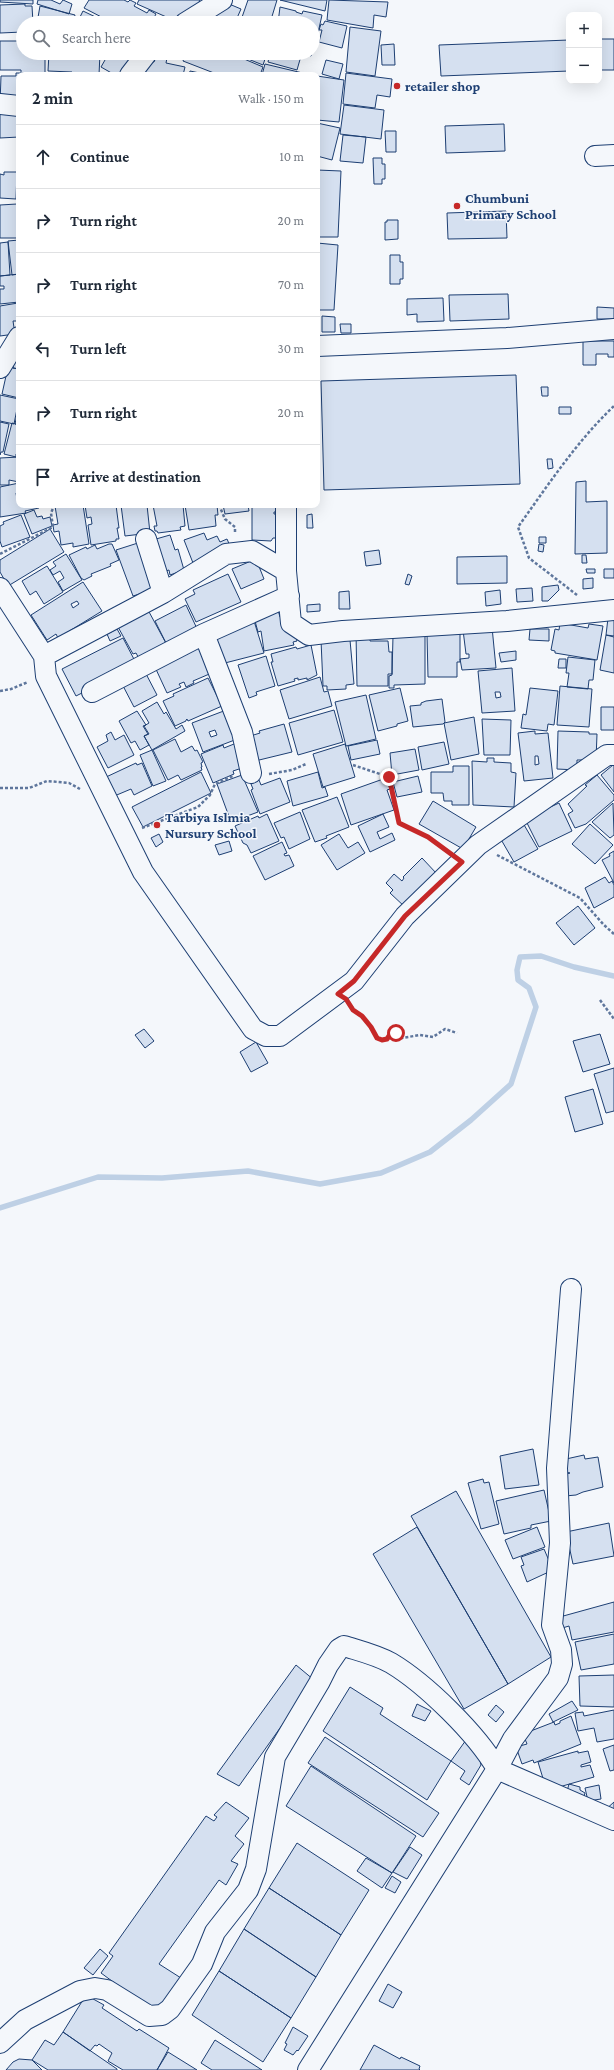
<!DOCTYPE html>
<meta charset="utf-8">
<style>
:root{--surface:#fff;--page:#f2f2f3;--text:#1f2937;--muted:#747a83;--line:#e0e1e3}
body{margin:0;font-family:"Crimson Pro",serif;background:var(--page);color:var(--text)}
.controls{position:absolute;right:12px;top:12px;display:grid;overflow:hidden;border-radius:8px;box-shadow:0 4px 16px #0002}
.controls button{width:36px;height:36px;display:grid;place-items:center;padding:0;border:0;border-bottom:1px solid var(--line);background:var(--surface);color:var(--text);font:20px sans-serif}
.stop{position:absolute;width:12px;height:12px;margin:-9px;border:3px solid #c62828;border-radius:50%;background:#fff}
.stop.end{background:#c62828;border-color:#fff;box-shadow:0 1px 4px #0008}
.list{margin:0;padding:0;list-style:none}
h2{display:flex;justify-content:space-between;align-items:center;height:52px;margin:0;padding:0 16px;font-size:17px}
h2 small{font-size:13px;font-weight:400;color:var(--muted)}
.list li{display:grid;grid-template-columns:26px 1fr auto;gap:12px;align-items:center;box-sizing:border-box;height:64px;padding:0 16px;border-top:1px solid var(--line)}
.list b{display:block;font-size:15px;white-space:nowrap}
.list em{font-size:13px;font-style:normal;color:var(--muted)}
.icon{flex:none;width:22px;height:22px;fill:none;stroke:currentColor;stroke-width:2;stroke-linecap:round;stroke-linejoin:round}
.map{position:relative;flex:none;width:614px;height:2070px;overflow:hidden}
.search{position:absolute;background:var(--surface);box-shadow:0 4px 16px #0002;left:16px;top:16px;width:304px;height:44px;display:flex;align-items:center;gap:10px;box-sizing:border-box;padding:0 14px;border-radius:22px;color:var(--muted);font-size:15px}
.panel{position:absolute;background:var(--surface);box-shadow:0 4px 16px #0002;left:16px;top:72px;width:304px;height:436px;border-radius:8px}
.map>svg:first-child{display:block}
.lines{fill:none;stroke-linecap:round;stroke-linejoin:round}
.stream{stroke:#bed0e5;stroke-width:5.5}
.building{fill:#d5e0f0;stroke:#1d3f73;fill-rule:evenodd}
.minor-casing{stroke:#1d3f73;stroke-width:22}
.path{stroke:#5e769c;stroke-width:2.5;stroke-dasharray:3 2;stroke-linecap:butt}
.minor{stroke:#f4f7fb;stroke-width:20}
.route{stroke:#c62828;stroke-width:5}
.poi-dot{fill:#c62828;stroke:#f4f7fb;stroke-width:1.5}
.labels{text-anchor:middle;stroke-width:3;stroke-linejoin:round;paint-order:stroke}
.poi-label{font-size:14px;font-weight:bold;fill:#1d3f73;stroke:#f4f7fb;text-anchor:start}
</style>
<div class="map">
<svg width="614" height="2070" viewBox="0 0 614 2070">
<rect width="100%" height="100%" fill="#f4f7fb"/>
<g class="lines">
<!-- stream -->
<path class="stream" d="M 0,1208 L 98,1177 L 162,1178 L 248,1171 L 320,1184 L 381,1173 L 430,1152 L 471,1120 L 511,1084 L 536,1007 L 529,988 L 518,980 L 517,970 L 520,957 L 541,956 L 574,967 L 614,976"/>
</g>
<!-- building -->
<path class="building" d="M 0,0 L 33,0 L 33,4 L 0,2 Z
M 38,0 L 51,0 L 60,4 L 63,0 L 72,4 L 69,14 L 37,4 Z
M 89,0 L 124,0 L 128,2 L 130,0 L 136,3 L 134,6 L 147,13 L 149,10 L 156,14 L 151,23 L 113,23 L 84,8 Z
M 139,0 L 200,0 L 194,14 L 180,23 L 137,4 Z
M 248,0 L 277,0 L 270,23 L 240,23 Z
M 280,0 L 327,0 L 325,11 Z
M 329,0 L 388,2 L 386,17 L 374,15 L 373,28 L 327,20 Z
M 222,1 L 241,9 L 237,18 L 240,20 L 238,23 L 207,23 Z
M 25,4 L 25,6 L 32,6 L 33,23 L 23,23 L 23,32 L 0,33 L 0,5 Z
M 40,6 L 75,15 L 73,23 L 37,23 Z
M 280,7 L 296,11 L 296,12 L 302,14 L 303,11 L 322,15 L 316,42 L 313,41 L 313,23 L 278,23 Z
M 83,11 L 108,23 L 77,23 Z
M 325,21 L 347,26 L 342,48 L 319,42 L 322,30 L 319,30 L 321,24 L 323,25 Z
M 350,27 L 381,31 L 375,76 L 346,72 Z
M 21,39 L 23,39 L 23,53 L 45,53 L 45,73 L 21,73 L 21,70 L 0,70 L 0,41 L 21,41 Z
M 599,39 L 614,39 L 614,70 L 599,70 Z
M 569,40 L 569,71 L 441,76 L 439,45 Z
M 394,44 L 395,65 L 382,65 L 381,45 Z
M 49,53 L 100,53 L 99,75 L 72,75 L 72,72 L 48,71 Z
M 109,53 L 143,53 L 125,75 L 115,75 L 101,67 Z
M 156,53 L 168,53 L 166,63 L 185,67 L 183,75 L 140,75 L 143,59 L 154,62 Z
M 186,53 L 230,53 L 263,67 L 260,75 L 213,75 L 214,73 L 183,61 Z
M 240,53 L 267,53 L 263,65 L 243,57 L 243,54 Z
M 270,53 L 312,53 L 311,56 L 303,53 L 301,56 L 297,70 L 268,62 Z
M 326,60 L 343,64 L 339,79 L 322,74 Z
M 265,64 L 311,75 L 262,75 Z
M 190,71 L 209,75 L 189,75 Z
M 16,73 L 25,73 L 25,75 L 19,75 L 19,102 L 0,104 L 1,76 L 16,76 Z
M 346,73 L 392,79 L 390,97 L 377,95 L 375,108 L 343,104 Z
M 317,76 L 344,80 L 339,122 L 317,120 Z
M 344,105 L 384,110 L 381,139 L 340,134 Z
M 3,112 L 3,114 L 19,113 L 19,137 L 0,138 L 0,113 Z
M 317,123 L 340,128 L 332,160 L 317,156 Z
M 504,124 L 505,151 L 446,153 L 445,126 Z
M 385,131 L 396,131 L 396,152 L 386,152 Z
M 343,135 L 366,137 L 363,163 L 340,161 Z
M 373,158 L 382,158 L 382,164 L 385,164 L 385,179 L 382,179 L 382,184 L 374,184 Z
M 317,170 L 341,171 L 338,237 L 317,237 Z
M 4,172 L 17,172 L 16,199 L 0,198 L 0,174 L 4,175 Z
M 17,187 L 19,187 L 19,200 L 17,200 Z
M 17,204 L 19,238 L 0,238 L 0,205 Z
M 506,211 L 507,238 L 448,239 L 447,213 Z
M 387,220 L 398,220 L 398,239 L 385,240 L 385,222 L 387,222 Z
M 19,240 L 19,274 L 12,275 L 8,241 Z
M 8,242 L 10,275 L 0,276 L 0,243 Z
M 317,243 L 338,245 L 334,310 L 317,310 Z
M 390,255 L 400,255 L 400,262 L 403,262 L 403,279 L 400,279 L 400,284 L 390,284 Z
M 19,274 L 19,302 L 0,304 L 0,289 L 4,289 L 4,286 L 0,286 L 0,276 Z
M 508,294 L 509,319 L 450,321 L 449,295 Z
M 443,298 L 444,321 L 417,322 L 417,314 L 407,315 L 407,299 Z
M 18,303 L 19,321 L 13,321 L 15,334 L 0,336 L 0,306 Z
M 597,307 L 614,308 L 614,319 L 597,319 Z
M 322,316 L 335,317 L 335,332 L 322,332 Z
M 340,324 L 351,324 L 351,333 L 341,333 Z
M 583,341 L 614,341 L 614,357 L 608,357 L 608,354 L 596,354 L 596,365 L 583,365 Z
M 16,351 L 19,351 L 19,369 L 13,368 Z
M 8,367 L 19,369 L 19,398 L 2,394 Z
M 516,375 L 520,484 L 324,490 L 321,381 Z
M 541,387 L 548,387 L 548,396 L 542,396 Z
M 0,395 L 19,399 L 14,424 L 0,421 Z
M 19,405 L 19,425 L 15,424 Z
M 559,407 L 571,407 L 571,414 L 559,414 Z
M 0,422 L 9,424 L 3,452 L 1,452 L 0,455 Z
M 12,423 L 19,425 L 19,454 L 16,454 L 16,457 L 4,454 Z
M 19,457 L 19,482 L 9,480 L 9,485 L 0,485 L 0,458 Z
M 547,459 L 552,459 L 553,468 L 548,469 Z
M 586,481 L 586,502 L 607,501 L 607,553 L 575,554 L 576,482 Z
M 19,483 L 19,492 L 16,493 L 17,499 L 19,498 L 19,505 L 38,505 L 39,508 L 25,511 L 26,513 L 0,517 L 0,487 Z
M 39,505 L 53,505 L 39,507 Z
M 63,505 L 83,505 L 89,544 L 73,547 L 73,543 L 61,545 L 59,531 L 54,532 L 53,525 L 58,524 L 55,506 Z
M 85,505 L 116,505 L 119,528 L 117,528 L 119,539 L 116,539 L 116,541 L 91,545 L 88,525 L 92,524 L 91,517 L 87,518 Z
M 121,505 L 147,505 L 150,533 L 125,536 Z
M 153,505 L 183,505 L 185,526 L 180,527 L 181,530 L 158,533 L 157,531 L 155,531 L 154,526 L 157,526 Z
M 185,505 L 217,505 L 218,515 L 215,515 L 216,526 L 189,530 Z
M 223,505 L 248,505 L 249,511 L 225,514 Z
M 252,505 L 280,505 L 280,512 L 274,512 L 274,514 L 281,514 L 283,538 L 273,538 L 271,541 L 252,540 Z
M 34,510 L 37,517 L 42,516 L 43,519 L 50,517 L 52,526 L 32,534 L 24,514 Z
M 312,514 L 313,528 L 307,528 L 307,515 Z
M 21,515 L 30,537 L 2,547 L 0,541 L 0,526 L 4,524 L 3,522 Z
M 50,529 L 64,552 L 8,586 L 0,572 L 0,560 Z
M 204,533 L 207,540 L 217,536 L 220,542 L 227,539 L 231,548 L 193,563 L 184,540 Z
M 170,535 L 175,550 L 178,549 L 184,570 L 170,575 L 169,570 L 159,573 L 149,541 Z
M 539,537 L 546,537 L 546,543 L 539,543 Z
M 141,542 L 159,588 L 133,596 L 116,550 Z
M 109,544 L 112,544 L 119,560 L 110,564 L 111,566 L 91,574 L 92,576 L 84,580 L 81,578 L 69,555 L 86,547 L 87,549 L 95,545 L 97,549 Z
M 539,544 L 544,545 L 543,552 L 538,551 Z
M 379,550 L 381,564 L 366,566 L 364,552 Z
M 66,554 L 82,580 L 63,591 L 58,582 L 64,578 L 60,571 L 53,575 L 50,570 L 56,566 L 53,562 Z
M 582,555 L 586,555 L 587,563 L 582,563 Z
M 507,556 L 507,583 L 457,584 L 457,557 Z
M 256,559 L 264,579 L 241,589 L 232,569 Z
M 47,566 L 63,592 L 44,604 L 36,591 L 30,595 L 22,581 Z
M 586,569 L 595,569 L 595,573 L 587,573 Z
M 604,569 L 614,569 L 614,578 L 604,578 Z
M 228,574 L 241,602 L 196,622 L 185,599 L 195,594 L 193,590 Z
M 408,574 L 412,576 L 409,585 L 405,584 Z
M 593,578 L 593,588 L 583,589 L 583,579 Z
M 83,582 L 102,611 L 58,638 L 56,634 L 47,640 L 31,615 ZM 77,601 L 79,604 L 73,608 L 71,604 Z
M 558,585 L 559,590 L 548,601 L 542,601 L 542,587 Z
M 532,588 L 533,601 L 517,602 L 516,589 Z
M 500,590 L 501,604 L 486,606 L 485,592 Z
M 349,591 L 350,609 L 339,609 L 339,592 Z
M 320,604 L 320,611 L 307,612 L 307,605 Z
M 186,605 L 199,633 L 167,645 L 155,621 Z
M 148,610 L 167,645 L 142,664 L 136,653 L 133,654 L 118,627 Z
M 278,610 L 280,617 L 284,616 L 294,630 L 297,641 L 293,642 L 294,645 L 264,651 L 261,631 L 258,632 L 255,621 Z
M 608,618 L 614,618 L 614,636 L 606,635 Z
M 254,621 L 264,653 L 221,664 L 211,633 Z
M 560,623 L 588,628 L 589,624 L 603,626 L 597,660 L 555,653 L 555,651 L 551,650 L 555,629 L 559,630 Z
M 492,627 L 496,668 L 462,670 L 460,659 L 469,658 L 469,654 L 466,654 L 463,630 Z
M 117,629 L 121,636 L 110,641 L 107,634 Z
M 530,629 L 549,629 L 549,641 L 529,640 Z
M 455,632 L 455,634 L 460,634 L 460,662 L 457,662 L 457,677 L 428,677 L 427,634 Z
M 356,633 L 370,633 L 370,641 L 388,641 L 389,652 L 392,652 L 392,674 L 388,674 L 388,686 L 357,686 Z
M 425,633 L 425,684 L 394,685 L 394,688 L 389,688 L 389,676 L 392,675 L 393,636 Z
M 606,635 L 614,637 L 614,673 L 600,670 Z
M 123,638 L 137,665 L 76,696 L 62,669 Z
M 321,640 L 350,640 L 354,684 L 346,685 L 346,689 L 327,690 L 327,686 L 323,686 Z
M 201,645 L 214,672 L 193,681 L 194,683 L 186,687 L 184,682 L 179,684 L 181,687 L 167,693 L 154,665 Z
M 311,645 L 317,675 L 307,680 L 307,678 L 298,680 L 298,678 L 294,679 L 295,681 L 278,686 L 271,662 L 273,662 L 271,654 L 296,647 L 297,649 Z
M 516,651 L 516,660 L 501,662 L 499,653 Z
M 266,656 L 275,686 L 256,692 L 257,695 L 249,698 L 238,665 Z
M 568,657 L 595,660 L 593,680 L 589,680 L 588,689 L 567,687 L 569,673 L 566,673 Z
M 559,659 L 566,659 L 566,668 L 558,668 Z
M 512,668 L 515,711 L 482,713 L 478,671 ZM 495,692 L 500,692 L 501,697 L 496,698 Z
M 144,670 L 157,695 L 134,707 L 121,682 Z
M 320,677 L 324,692 L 328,691 L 332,706 L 289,719 L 280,690 Z
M 208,678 L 222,706 L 188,721 L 187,719 L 186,720 L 186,721 L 175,726 L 163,701 L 174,696 L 173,694 Z
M 560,686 L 592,689 L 589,727 L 557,725 Z
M 400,688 L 408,721 L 397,724 L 397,726 L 378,731 L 369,695 Z
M 530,688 L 558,691 L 554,725 L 548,724 L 547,731 L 521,728 L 523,714 L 526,715 Z
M 366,695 L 376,739 L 346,746 L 335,702 Z
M 442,699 L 445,722 L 443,724 L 413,727 L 410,706 L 421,705 L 421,703 L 426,701 Z
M 157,702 L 164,714 L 166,712 L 176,729 L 182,725 L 185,731 L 152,750 L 144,736 L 149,734 L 144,726 L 149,723 L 142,711 Z
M 601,707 L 614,707 L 614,730 L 601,730 Z
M 229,709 L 240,738 L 203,752 L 192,723 ZM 215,730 L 217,735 L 211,737 L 209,732 Z
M 334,710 L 343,742 L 298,755 L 289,723 Z
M 137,711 L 146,725 L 143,726 L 148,734 L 144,736 L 149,745 L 140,750 L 135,741 L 131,743 L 119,721 Z
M 474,717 L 479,754 L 451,760 L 444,723 Z
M 482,719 L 511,720 L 510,755 L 484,755 Z
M 284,724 L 292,752 L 251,762 L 244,738 L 260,733 L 259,731 Z
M 535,731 L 535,734 L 548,733 L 553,778 L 524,781 L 518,733 ZM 535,756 L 538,756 L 539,764 L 535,765 Z
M 558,731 L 589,732 L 589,734 L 597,734 L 596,760 L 577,760 L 577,770 L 557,769 Z
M 111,732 L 115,740 L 124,735 L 134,755 L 108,768 L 97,747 L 108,741 L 106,735 Z
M 175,739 L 181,752 L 192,746 L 195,751 L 197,750 L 203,762 L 201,763 L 202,767 L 201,767 L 202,770 L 181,780 L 178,775 L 168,780 L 153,750 Z
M 377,740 L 380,754 L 351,760 L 348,746 Z
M 239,742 L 248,766 L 233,771 L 234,774 L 213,783 L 201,754 L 223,745 L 224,748 Z
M 444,742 L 449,764 L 422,770 L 418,747 Z
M 345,744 L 355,777 L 323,787 L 313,754 Z
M 415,749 L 419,770 L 392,775 L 390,753 Z
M 152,750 L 166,781 L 153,786 L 140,755 Z
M 487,758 L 494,758 L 494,762 L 511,763 L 511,772 L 516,773 L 514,807 L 473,805 L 472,761 L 487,762 Z
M 136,763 L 137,765 L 142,763 L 152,786 L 134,795 L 131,789 L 112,797 L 104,778 Z
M 613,765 L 614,766 L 614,792 L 601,775 Z
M 453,766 L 469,766 L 469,805 L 452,805 L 452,801 L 444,801 L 443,793 L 431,793 L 431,772 L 453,772 Z
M 201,772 L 211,793 L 143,827 L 132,807 Z
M 318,772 L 322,788 L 325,787 L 328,796 L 293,806 L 287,781 Z
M 242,775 L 258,812 L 231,822 L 217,784 Z
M 597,775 L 614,795 L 614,800 L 586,824 L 575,828 L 568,814 L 573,811 L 568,804 L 587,786 L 585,785 Z
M 418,776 L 422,792 L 397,797 L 393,782 Z
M 280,778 L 290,802 L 260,814 L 251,790 L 253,789 L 251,784 L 259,780 L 261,785 Z
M 386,778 L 390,789 L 387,790 L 394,810 L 351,825 L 341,794 Z
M 337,797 L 349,827 L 326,836 L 327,838 L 315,842 L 302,810 Z
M 433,801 L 476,827 L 463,849 L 419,824 Z
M 559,803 L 572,831 L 539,847 L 525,819 Z
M 613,803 L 614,835 L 610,838 L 592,822 Z
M 300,812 L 310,839 L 289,849 L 284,837 L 281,838 L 274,823 Z
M 267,814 L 279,841 L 251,853 L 247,845 L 243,843 L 235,826 L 258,816 L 259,818 Z
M 383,814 L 389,827 L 377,832 L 380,839 L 392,833 L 395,840 L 370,852 L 358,826 Z
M 523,823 L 538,849 L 514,862 L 499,836 Z
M 590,824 L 613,845 L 595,864 L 572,844 Z
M 159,834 L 163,842 L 156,847 L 151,838 Z
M 339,834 L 348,848 L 358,842 L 365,853 L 337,870 L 321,845 Z
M 229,841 L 232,851 L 219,855 L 215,845 Z
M 282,842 L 287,853 L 284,854 L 285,856 L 289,855 L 294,866 L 265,880 L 253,856 Z
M 614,851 L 614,883 L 602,860 L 610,856 L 609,854 Z
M 422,858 L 437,874 L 405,907 L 390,893 L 393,890 L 386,883 L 394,874 L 402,881 L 404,878 L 403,877 Z
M 605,877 L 609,883 L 612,881 L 614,885 L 614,897 L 594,908 L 585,888 Z
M 578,906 L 595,928 L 574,945 L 556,923 Z
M 144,1029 L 154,1041 L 145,1048 L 135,1035 Z
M 600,1034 L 610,1064 L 583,1072 L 573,1041 Z
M 256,1042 L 268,1063 L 251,1072 L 240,1052 Z
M 614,1068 L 614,1111 L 606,1113 L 594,1074 Z
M 593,1089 L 603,1124 L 575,1132 L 565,1097 Z
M 533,1449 L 539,1485 L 505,1489 L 500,1456 Z
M 584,1455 L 585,1459 L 598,1457 L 603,1487 L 583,1492 L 576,1495 L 565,1496 L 562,1475 L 570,1473 L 565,1472 L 566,1459 Z
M 483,1479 L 484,1483 L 489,1482 L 499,1524 L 481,1529 L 468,1483 Z
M 544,1490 L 551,1521 L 531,1525 L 531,1528 L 504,1534 L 496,1501 Z
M 456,1491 L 551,1657 L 508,1684 L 411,1516 Z
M 609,1523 L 614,1556 L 573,1564 L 566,1532 Z
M 417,1527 L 508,1684 L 464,1709 L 373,1554 Z
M 537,1527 L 545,1547 L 513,1559 L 505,1540 Z
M 544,1549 L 553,1570 L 527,1582 L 521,1566 L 524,1565 L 521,1557 Z
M 614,1602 L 614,1632 L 572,1640 L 569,1626 L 559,1629 L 556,1618 Z
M 614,1634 L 614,1664 L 581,1670 L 575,1642 Z
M 296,1665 L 314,1680 L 239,1786 L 217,1774 Z
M 614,1675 L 614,1707 L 580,1706 L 579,1676 Z
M 350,1687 L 383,1708 L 380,1714 L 451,1761 L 427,1800 L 323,1731 Z
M 572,1701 L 578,1710 L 553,1722 L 549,1714 Z
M 417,1704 L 431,1711 L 425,1721 L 412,1716 Z
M 496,1705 L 504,1712 L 496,1722 L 488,1715 Z
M 614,1710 L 614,1739 L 597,1742 L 594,1728 L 578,1731 L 575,1713 L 583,1712 L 584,1716 Z
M 571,1716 L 581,1744 L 534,1763 L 533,1760 L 522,1764 L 516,1747 L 527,1744 L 523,1734 L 554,1722 L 555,1725 L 560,1723 L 560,1721 Z
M 325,1737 L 439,1813 L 423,1837 L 308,1763 Z
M 466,1740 L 477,1746 L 481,1765 L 469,1785 L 460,1779 L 465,1771 L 451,1761 Z
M 614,1745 L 614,1770 L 610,1771 L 603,1749 Z
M 578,1751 L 578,1753 L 588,1751 L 591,1762 L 581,1765 L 581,1767 L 590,1765 L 594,1777 L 552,1789 L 545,1785 L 538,1762 Z
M 311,1766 L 416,1836 L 392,1873 L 286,1806 Z
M 569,1784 L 580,1787 L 580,1790 L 585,1793 L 583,1800 L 566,1795 Z
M 599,1785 L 601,1799 L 588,1801 L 585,1788 Z
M 226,1802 L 249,1818 L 235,1836 L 244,1844 L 231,1861 L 238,1864 L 226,1885 L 219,1880 L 159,1964 L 181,1978 L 159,2007 L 146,2006 L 101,1973 L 113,1956 L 109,1953 L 206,1816 L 214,1821 L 217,1817 L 214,1815 Z
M 614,1802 L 614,1814 L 604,1811 Z
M 297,1843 L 369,1890 L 341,1935 L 269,1888 Z
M 410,1847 L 422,1855 L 407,1879 L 393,1872 Z
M 366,1858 L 392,1873 L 382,1888 L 357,1871 Z
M 392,1876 L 401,1882 L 395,1893 L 385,1888 Z
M 269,1888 L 341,1935 L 316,1977 L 244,1929 Z
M 244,1929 L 316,1977 L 291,2018 L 219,1971 Z
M 100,1949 L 108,1956 L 93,1975 L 84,1968 Z
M 219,1971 L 291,2018 L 263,2062 L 192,2015 Z
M 388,1984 L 402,1992 L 393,2008 L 379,2001 Z
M 86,1995 L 104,2005 L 102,2008 L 137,2031 L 139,2029 L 169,2048 L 157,2070 L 123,2070 L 108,2061 L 112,2053 L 99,2044 L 97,2046 L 95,2045 L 90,2051 L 63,2032 Z
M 293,2027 L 308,2036 L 298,2051 L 297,2050 L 293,2055 L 284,2050 L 287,2044 L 285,2043 Z
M 63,2032 L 117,2069 L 117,2070 L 48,2070 L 32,2060 L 45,2040 L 54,2045 Z
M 215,2040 L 262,2070 L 212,2070 L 201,2063 Z
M 374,2045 L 400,2059 L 401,2057 L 420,2066 L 419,2069 L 420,2070 L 360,2070 Z
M 168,2052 L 197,2070 L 157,2070 Z
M 19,2059 L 32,2060 L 42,2070 L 6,2070 L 13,2062 Z"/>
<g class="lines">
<defs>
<path id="minor" d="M 185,23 L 222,0
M 130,75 L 147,53
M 0,104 L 19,106
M 595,156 L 614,155
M 317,346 L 507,338 L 614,329
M 0,368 L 19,337
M 286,505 L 286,571 L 291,623 L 309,635 L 343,631 L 507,621 L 614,610
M 146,539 L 163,593
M 0,588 L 44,656 L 46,676 L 143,872 L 253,1029 L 266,1036 L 280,1036 L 354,981 L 405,916 L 478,845 L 607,755 L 614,755
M 204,634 L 242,732 L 251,773
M 44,656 L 163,593 L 226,554 L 252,551 L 286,571
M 92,692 L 204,634 L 289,596
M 0,2043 L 25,2020 L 80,1991 L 95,1988 L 107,1990 L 149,2016 L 162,2015 L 170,2009 L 202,1964 L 215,1932 L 248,1890 L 256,1869 L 275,1757 L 319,1683 L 328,1665 L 339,1649 L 344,1646 C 360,1651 377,1655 391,1663 C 426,1684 477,1734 497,1769 L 614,1820
M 308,2070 L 497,1769 L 513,1739 L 558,1678 L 562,1664 L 561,1650 L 552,1625 L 560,1543 L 557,1468 L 571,1289"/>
</defs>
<!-- minor casing -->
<use href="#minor" class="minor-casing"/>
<!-- path -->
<path class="path" d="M 219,505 L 225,519 L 235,527 L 235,534
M 0,554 L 53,527 L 51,513 L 54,506 L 58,505
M 577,595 L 529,558 L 518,527 C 548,485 577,441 614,406
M 0,691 L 11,689 L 28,682
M 353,765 L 389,777 L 399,823 L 428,837 L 446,851
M 269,774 L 292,770 L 306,764
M 0,788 L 29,788 L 47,781 L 69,783 L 80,789
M 142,828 L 198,807 L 210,795 L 215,784 L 233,776
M 497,855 L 580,898 L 604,925 L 614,934
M 600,1000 L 614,1019
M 351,1006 L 371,1027 L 377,1037 L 382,1040 L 387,1039 L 391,1033 L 396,1033 L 402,1038 L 420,1035 L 433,1037 L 445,1029 L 457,1033"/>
<!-- minor -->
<use href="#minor" class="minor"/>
</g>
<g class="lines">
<!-- route -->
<path class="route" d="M 389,777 L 399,823 L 428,837 L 462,862 L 405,916 L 354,981 L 338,994 L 346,999 L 353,1010 L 362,1016 L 371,1027 L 377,1038 L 382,1040 L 387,1039 L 391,1033 L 396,1033"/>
</g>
<!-- markers -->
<g class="poi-dot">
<circle cx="397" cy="86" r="4"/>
<circle cx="457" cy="206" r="4"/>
<circle cx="157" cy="825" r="4"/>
</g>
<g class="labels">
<!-- poi labels -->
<g class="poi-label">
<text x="405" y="91">retailer shop</text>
<text x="465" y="203">Chumbuni<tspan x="465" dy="16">Primary School</tspan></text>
<text x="165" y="822">Tarbiya Islmia<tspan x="165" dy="16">Nursury School</tspan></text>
</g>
</g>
</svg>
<div class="controls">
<button>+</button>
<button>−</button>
</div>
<div class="stop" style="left:396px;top:1033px"></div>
<div class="stop end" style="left:389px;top:777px"></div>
<div class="search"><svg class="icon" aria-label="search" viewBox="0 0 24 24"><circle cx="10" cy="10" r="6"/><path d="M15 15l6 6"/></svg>Search here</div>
<section class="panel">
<h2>2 min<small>Walk · 150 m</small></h2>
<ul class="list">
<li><svg class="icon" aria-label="ahead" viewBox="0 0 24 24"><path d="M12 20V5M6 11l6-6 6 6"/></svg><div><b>Continue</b></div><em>10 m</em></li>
<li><svg class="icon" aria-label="right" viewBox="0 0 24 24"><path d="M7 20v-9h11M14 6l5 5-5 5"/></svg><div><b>Turn right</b></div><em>20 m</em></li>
<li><svg class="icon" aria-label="right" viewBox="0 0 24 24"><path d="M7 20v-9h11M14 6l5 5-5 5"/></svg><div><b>Turn right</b></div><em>70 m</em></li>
<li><svg class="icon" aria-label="left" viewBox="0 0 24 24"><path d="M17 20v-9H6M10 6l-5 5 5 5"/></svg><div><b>Turn left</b></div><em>30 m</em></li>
<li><svg class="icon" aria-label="right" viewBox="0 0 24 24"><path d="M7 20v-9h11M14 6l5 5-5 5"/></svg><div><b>Turn right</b></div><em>20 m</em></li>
<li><svg class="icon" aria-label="arrive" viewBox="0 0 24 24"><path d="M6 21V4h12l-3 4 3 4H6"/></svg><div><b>Arrive at destination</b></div></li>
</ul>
</section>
</div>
